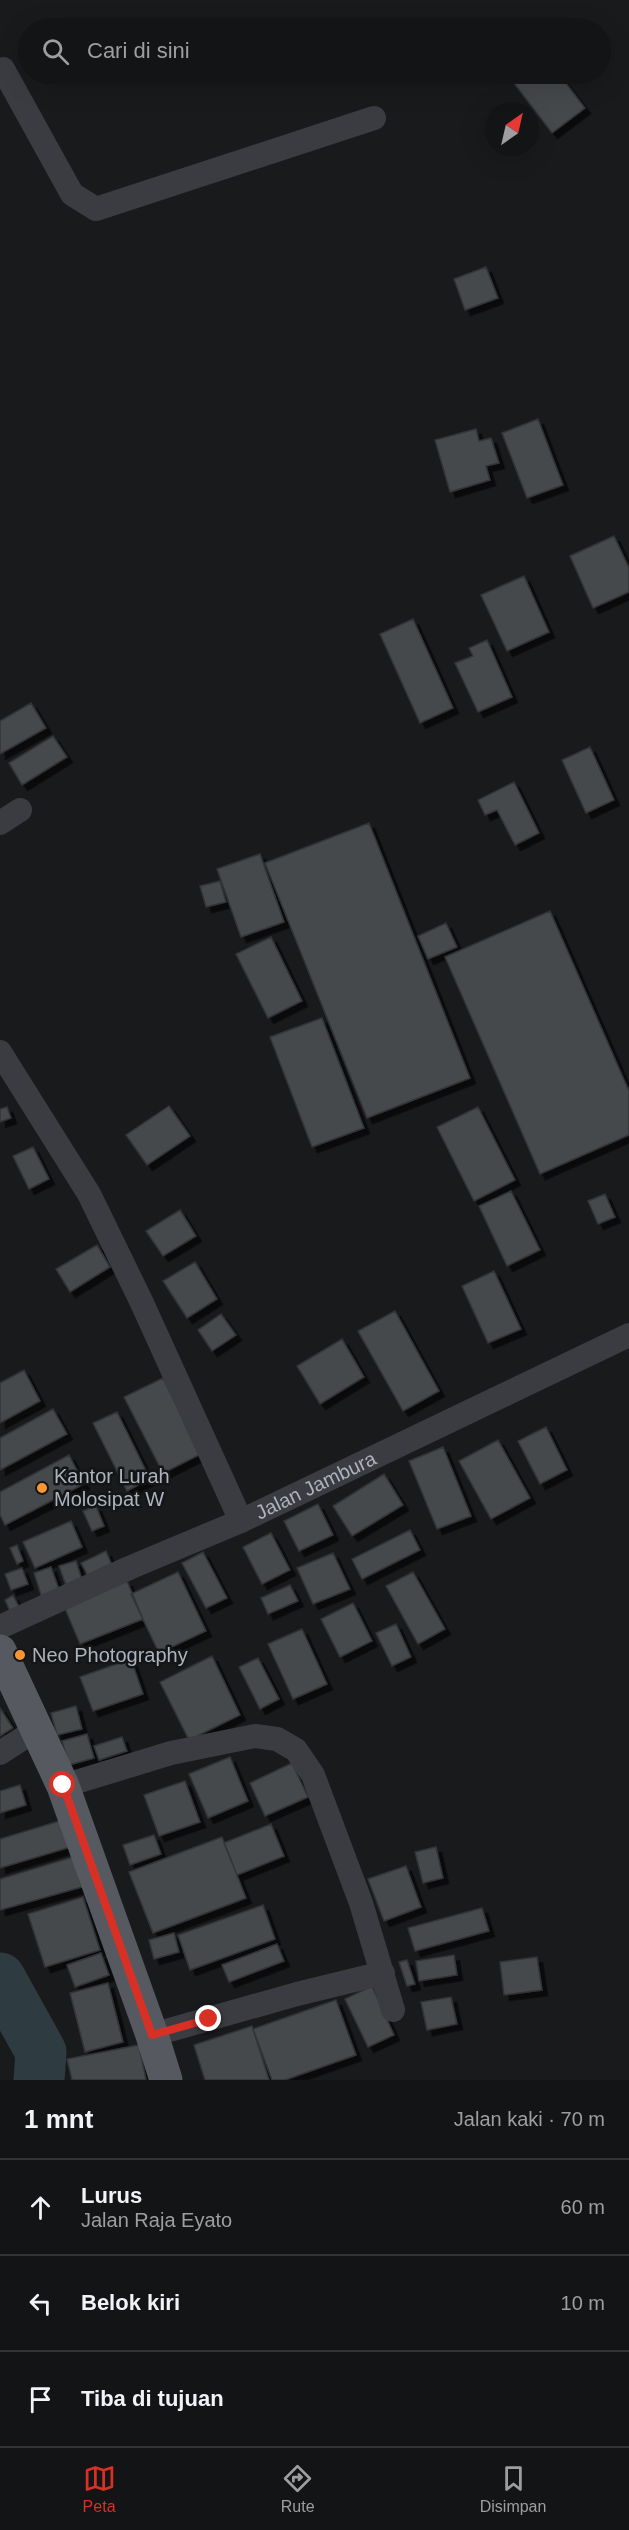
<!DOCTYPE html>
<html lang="id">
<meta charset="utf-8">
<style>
:root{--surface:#131415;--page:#1c1d1e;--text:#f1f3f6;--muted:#9d9ea0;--line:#323334;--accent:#d93025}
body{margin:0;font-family:Arial,sans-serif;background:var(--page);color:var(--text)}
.compass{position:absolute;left:485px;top:102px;width:54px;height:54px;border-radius:50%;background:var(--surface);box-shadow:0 6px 24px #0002;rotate:34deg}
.stop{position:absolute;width:18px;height:18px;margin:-14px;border:4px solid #d93025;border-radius:50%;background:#fff}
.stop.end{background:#d93025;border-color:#fff;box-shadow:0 2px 6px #0008}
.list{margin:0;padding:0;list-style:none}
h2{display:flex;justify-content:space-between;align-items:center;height:78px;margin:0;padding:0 24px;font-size:26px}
h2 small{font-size:20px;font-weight:400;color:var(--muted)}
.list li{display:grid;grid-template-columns:39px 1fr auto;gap:18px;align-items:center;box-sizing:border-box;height:96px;padding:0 24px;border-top:2px solid var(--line)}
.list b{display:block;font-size:22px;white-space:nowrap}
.list p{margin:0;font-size:20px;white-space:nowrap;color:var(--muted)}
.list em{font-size:20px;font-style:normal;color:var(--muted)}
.icon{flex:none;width:33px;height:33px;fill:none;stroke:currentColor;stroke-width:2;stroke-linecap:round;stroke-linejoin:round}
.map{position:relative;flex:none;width:629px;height:2080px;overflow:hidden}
.search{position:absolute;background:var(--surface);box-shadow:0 6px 24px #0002;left:18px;right:18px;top:18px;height:66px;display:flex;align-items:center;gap:15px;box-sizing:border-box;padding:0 21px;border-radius:33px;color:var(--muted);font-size:22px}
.sheet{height:366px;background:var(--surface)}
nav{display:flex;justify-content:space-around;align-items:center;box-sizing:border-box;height:84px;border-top:2px solid var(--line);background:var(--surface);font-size:16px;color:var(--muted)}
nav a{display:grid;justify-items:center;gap:3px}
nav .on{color:var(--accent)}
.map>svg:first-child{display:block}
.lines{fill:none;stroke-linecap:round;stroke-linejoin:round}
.river{stroke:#2e3c41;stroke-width:51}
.building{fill:#45484c;stroke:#333438;stroke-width:1.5;filter:url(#shadow)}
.minor{stroke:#3a3c41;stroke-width:24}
.primary{stroke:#565a60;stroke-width:33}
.route{stroke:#d93025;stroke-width:8}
.poi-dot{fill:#fa9533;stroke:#141517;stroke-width:2}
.labels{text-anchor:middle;stroke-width:5;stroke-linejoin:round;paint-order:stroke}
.poi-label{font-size:20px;fill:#abb3bc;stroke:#141517;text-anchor:start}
.street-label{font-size:20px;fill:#abb3bc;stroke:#141517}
</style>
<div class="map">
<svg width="629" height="2080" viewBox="0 0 629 2080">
<defs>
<filter id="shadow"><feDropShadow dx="5.5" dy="5.5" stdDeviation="0" flood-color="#0009"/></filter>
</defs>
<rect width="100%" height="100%" fill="#191a1c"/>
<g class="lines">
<!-- river -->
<path class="river" d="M 0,1978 L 41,2052 L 39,2080"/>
</g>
<!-- building -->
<path class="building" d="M 507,74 L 559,74 L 585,108 L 552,133 Z
M 486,267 L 498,298 L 465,310 L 454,279 Z
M 538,419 L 563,485 L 527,498 L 502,433 Z
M 476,429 L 479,441 L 491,438 L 499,463 L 486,466 L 490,480 L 450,492 L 435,440 Z
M 614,536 L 629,568 L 629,592 L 593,608 L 570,556 Z
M 524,576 L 549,632 L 507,651 L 481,595 Z
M 413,619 L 453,708 L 420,723 L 380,634 Z
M 487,640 L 512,697 L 478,712 L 455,663 L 473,656 L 469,648 Z
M 31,703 L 46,728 L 0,754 L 0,721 Z
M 53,736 L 67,757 L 22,785 L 9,763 Z
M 590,747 L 614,800 L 586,813 L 562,760 Z
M 514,782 L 539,833 L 515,845 L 497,810 L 485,815 L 478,800 Z
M 369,823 L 470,1078 L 367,1118 L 265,863 Z
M 260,854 L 284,922 L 241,937 L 217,869 Z
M 220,881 L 226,902 L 206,907 L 200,886 Z
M 550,911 L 629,1091 L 629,1135 L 540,1174 L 445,957 Z
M 446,923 L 457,947 L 428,959 L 418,936 Z
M 271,937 L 302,1001 L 268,1018 L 236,954 Z
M 322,1018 L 364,1128 L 312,1147 L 270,1037 Z
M 169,1106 L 190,1136 L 147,1165 L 126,1135 Z
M 7,1107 L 11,1118 L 0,1122 L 0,1109 Z
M 478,1107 L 515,1180 L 474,1201 L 437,1127 Z
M 33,1147 L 49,1179 L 29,1189 L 13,1156 Z
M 511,1191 L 540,1250 L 507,1266 L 479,1206 Z
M 605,1194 L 615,1217 L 598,1224 L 588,1201 Z
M 180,1210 L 196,1236 L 163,1256 L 146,1231 Z
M 97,1245 L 110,1267 L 70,1292 L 56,1269 Z
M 195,1262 L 217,1299 L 187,1318 L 163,1281 Z
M 494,1271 L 521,1329 L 488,1343 L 462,1286 Z
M 395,1311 L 439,1391 L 403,1411 L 358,1331 Z
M 221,1314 L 236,1335 L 212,1351 L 198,1330 Z
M 342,1339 L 364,1377 L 320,1404 L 297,1366 Z
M 24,1370 L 40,1401 L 0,1423 L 0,1383 Z
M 163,1378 L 201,1454 L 163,1473 L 124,1397 Z
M 53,1409 L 67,1434 L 0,1470 L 0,1438 Z
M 117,1412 L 150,1479 L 127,1491 L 93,1423 Z
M 546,1427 L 567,1470 L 540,1484 L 518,1441 Z
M 498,1440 L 530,1498 L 491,1519 L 459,1461 Z
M 443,1447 L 471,1516 L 437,1529 L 409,1461 Z
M 69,1455 L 84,1484 L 5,1525 L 0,1515 L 0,1492 Z
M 384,1474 L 403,1505 L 352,1536 L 333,1506 Z
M 318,1504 L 333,1535 L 299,1551 L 284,1521 Z
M 96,1506 L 104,1526 L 92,1531 L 83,1511 Z
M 71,1521 L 82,1547 L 35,1568 L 23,1542 Z
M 410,1530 L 420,1550 L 362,1579 L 352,1559 Z
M 271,1533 L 290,1570 L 262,1584 L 243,1547 Z
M 17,1545 L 23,1561 L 17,1564 L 10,1548 Z
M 106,1551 L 113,1568 L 90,1580 L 81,1563 Z
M 203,1552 L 227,1598 L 206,1608 L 182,1563 Z
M 333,1553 L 350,1589 L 313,1604 L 297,1568 Z
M 76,1561 L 84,1586 L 68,1591 L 59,1566 Z
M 51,1567 L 62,1598 L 44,1604 L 34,1573 Z
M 22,1568 L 28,1584 L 11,1590 L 5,1574 Z
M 178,1572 L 206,1631 L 159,1653 L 131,1594 Z
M 413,1572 L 445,1629 L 418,1644 L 386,1586 Z
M 127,1581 L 143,1619 L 80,1644 L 64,1606 Z
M 290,1585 L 298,1601 L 268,1614 L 261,1598 Z
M 13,1595 L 19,1607 L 10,1611 L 5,1600 Z
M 353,1603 L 372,1641 L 340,1657 L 321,1619 Z
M 396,1624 L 411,1657 L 392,1666 L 376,1633 Z
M 302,1629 L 327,1684 L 293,1699 L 268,1644 Z
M 212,1656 L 240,1715 L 189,1740 L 160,1682 Z
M 258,1658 L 279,1699 L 260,1709 L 239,1667 Z
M 131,1659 L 143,1694 L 93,1711 L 80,1677 Z
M 76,1706 L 82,1729 L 57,1735 L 51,1713 Z
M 0,1708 L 13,1728 L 0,1736 Z
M 87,1734 L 94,1758 L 69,1765 L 62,1741 Z
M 122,1737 L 127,1751 L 99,1760 L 94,1746 Z
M 230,1757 L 248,1801 L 208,1818 L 189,1774 Z
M 292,1763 L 308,1797 L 265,1816 L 250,1783 Z
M 185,1781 L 200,1822 L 159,1836 L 144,1795 Z
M 20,1785 L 26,1805 L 0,1813 L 0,1791 Z
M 66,1819 L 74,1846 L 0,1868 L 0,1839 Z
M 271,1824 L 284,1856 L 237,1875 L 224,1843 Z
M 154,1835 L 161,1854 L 130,1865 L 123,1845 Z
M 222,1837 L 246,1898 L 153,1933 L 129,1872 Z
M 436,1847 L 443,1878 L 423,1883 L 415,1852 Z
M 73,1857 L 82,1887 L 0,1910 L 0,1879 Z
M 406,1866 L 421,1907 L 384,1921 L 368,1879 Z
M 83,1897 L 100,1950 L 45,1967 L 28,1914 Z
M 263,1905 L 275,1939 L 190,1970 L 178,1935 Z
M 482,1908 L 489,1931 L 415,1951 L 408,1928 Z
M 174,1933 L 179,1952 L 154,1959 L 149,1940 Z
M 277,1944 L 284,1961 L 229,1982 L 222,1965 Z
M 101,1953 L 109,1975 L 75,1987 L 67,1965 Z
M 454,1955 L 457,1975 L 419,1981 L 416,1961 Z
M 537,1957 L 542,1990 L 504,1995 L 500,1962 Z
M 407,1960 L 415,1984 L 407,1986 L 399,1962 Z
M 108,1983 L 123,2042 L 85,2052 L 70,1993 Z
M 372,1986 L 394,2035 L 368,2047 L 345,1999 Z
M 451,1997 L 457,2024 L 427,2030 L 421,2002 Z
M 336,2000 L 356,2055 L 285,2080 L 272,2080 L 253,2029 Z
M 252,2026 L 269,2080 L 205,2080 L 194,2045 Z
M 139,2045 L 146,2080 L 72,2080 L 67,2059 Z"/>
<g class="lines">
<!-- minor -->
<g class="minor">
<path d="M 0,70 L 3,69 L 72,194 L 96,209 L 374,118"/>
<path d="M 0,823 L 20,810"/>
<path d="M 0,1052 L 89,1194 L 142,1303 L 241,1521"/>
<path id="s1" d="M 0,1627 L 129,1568 L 241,1521 L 629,1335"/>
<path d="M 0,1753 L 37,1729"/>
<path d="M 63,1786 L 171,1753 L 255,1736 L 277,1739 L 296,1750 L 313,1775 L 361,1903 L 393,2010"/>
<path d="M 152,2035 L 297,1994 L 383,1973"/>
</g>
<!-- primary -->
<path class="primary" d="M 0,1651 L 63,1786 L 152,2035 L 166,2080"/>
</g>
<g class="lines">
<!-- route -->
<path class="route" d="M 63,1785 L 152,2035 L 209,2019"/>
</g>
<!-- markers -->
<g class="poi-dot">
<circle cx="42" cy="1488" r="6"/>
<circle cx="20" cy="1655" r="6"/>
</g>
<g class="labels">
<!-- poi labels -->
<g class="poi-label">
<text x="54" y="1483">Kantor Lurah<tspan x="54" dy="23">Molosipat W</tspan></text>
<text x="32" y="1662">Neo Photography</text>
</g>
<!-- street labels -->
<g class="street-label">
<text dy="7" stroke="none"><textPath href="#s1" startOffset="346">Jalan Jambura</textPath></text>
</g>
</g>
</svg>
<svg class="compass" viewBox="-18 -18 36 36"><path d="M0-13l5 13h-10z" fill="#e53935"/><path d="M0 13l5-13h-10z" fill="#9d9ea0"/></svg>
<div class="stop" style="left:63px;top:1785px"></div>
<div class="stop end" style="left:209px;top:2019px"></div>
<div class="search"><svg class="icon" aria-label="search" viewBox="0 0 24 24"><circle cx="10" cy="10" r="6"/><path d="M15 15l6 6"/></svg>Cari di sini</div>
</div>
<section class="sheet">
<h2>1 mnt<small>Jalan kaki · 70 m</small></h2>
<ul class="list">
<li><svg class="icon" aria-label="ahead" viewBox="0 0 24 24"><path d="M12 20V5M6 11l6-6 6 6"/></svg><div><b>Lurus</b><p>Jalan Raja Eyato</p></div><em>60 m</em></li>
<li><svg class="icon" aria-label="left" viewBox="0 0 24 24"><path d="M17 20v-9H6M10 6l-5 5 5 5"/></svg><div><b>Belok kiri</b></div><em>10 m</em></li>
<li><svg class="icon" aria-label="arrive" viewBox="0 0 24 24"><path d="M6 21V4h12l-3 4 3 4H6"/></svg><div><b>Tiba di tujuan</b></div></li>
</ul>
</section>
<nav>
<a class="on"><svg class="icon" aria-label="map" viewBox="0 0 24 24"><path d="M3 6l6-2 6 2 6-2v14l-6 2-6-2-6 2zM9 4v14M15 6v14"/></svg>Peta</a>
<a><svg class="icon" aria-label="directions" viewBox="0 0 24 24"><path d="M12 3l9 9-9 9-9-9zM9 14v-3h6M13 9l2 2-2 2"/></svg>Rute</a>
<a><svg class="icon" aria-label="saved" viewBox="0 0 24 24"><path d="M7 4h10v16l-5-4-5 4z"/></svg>Disimpan</a>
</nav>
